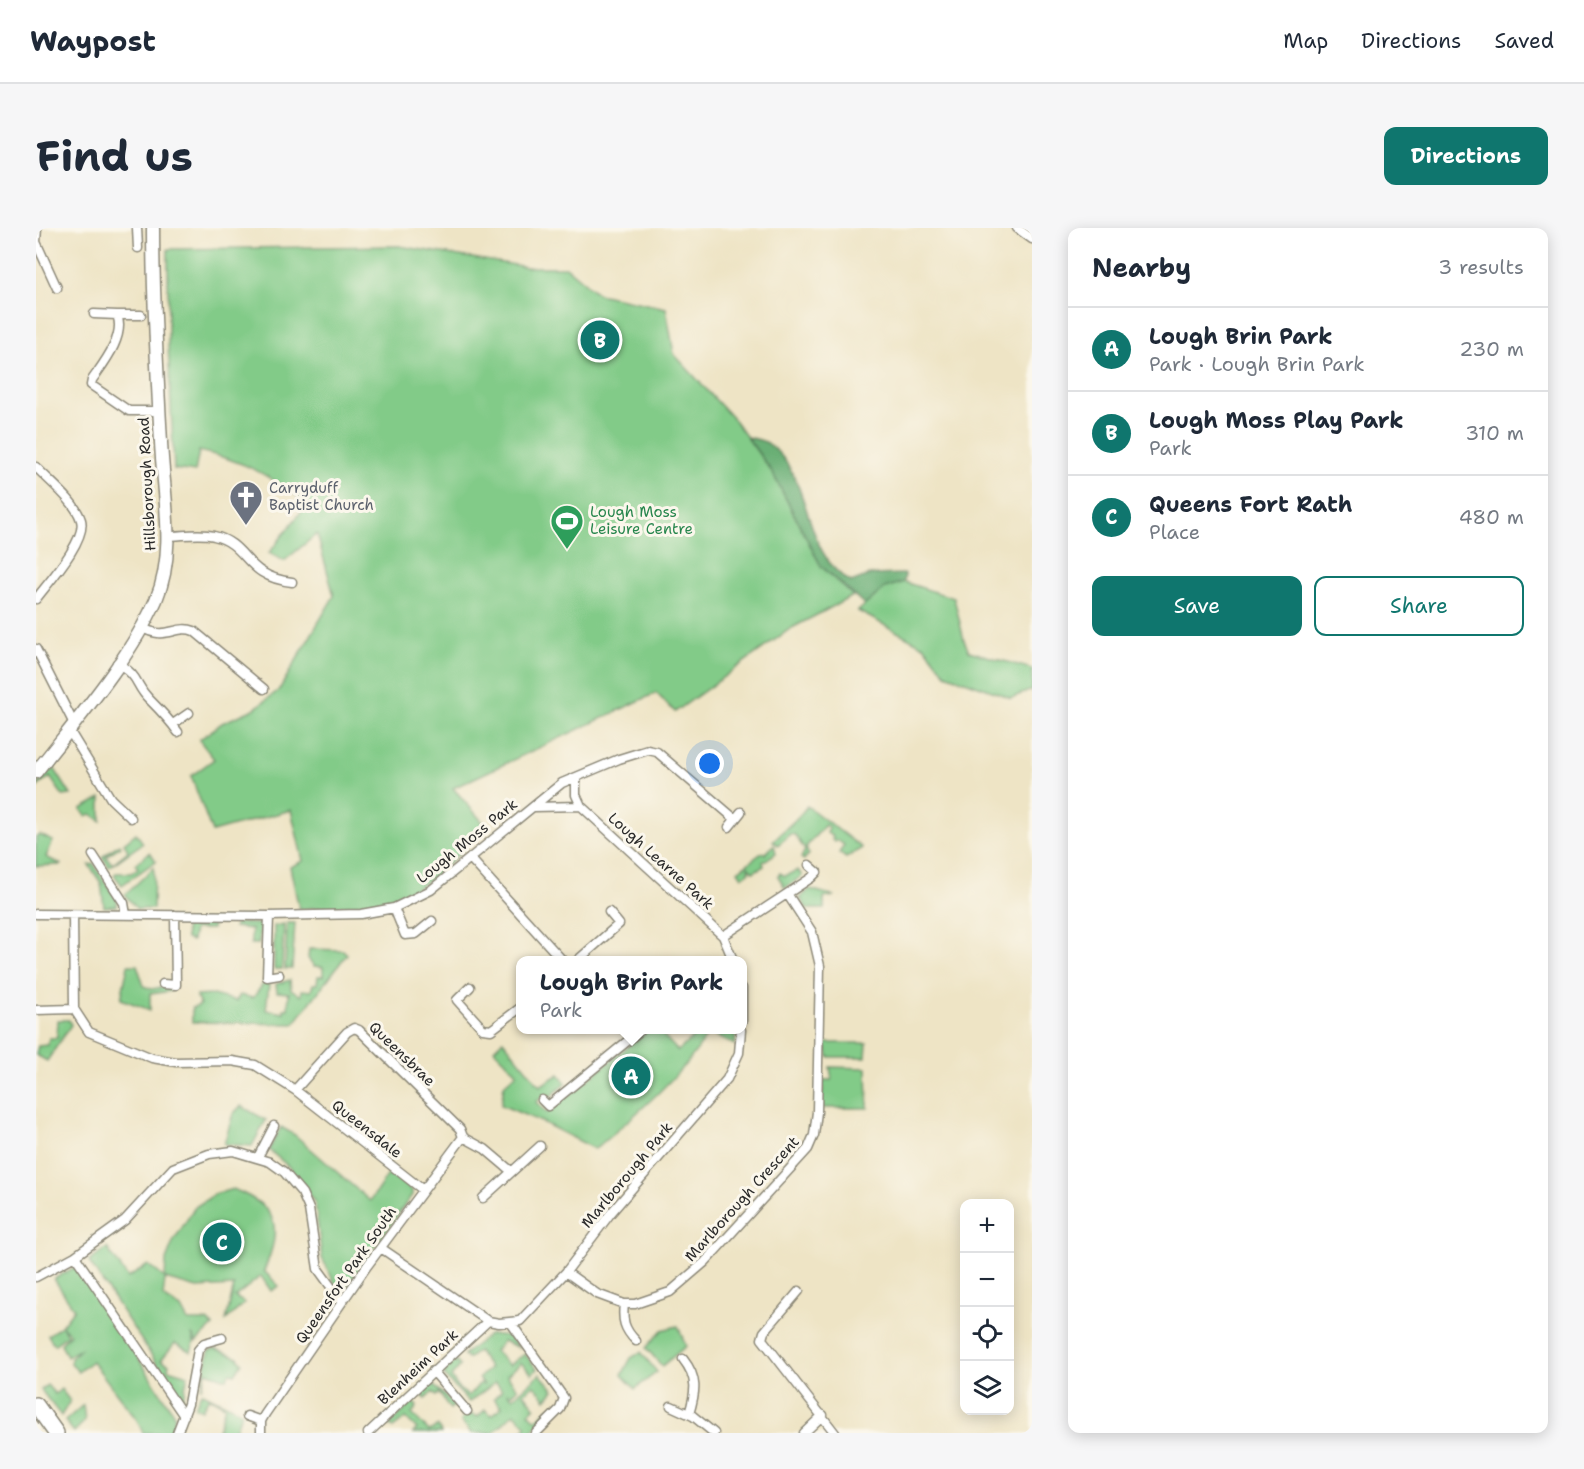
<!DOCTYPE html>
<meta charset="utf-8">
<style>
:root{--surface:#fff;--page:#f6f6f7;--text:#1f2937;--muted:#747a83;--line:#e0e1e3;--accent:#0f766e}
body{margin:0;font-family:"Shantell Sans",sans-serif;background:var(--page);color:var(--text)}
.controls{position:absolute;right:18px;bottom:18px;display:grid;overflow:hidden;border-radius:12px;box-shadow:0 3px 15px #0003}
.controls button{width:54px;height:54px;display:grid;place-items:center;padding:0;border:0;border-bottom:2px solid var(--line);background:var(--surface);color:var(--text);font:30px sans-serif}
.you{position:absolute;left:674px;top:536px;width:21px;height:21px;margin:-15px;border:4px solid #fff;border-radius:50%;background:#1a73e8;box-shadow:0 0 0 9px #1a73e833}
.badge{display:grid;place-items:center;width:39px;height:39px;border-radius:50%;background:var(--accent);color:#fff;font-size:20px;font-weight:700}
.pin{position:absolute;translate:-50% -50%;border:3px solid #fff;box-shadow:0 2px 6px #0006}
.popup{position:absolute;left:480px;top:728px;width:231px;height:78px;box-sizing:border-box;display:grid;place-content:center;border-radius:12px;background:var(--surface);filter:drop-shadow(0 2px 4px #0005);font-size:20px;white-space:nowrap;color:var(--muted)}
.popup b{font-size:22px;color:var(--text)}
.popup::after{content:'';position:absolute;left:50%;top:100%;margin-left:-12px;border:12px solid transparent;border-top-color:var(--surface)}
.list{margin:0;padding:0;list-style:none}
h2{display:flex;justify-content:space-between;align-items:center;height:78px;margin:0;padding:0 24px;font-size:26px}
h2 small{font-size:20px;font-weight:400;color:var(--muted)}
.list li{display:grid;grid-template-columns:39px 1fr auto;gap:18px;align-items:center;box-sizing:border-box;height:84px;padding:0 24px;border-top:2px solid var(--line)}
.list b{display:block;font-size:22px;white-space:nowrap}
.list p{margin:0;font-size:20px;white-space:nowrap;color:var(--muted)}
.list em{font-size:20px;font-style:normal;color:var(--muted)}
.actions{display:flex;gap:12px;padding:18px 24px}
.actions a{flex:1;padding:14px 0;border:2px solid var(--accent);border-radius:12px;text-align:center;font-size:21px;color:var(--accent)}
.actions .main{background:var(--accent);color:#fff}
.icon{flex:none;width:33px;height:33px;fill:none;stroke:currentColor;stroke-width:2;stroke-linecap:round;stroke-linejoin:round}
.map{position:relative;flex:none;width:996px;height:1205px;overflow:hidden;border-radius:12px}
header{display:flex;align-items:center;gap:36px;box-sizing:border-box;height:84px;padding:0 30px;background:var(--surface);border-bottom:2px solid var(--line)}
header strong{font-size:28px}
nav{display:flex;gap:33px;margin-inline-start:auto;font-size:21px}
.intro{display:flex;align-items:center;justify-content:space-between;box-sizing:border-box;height:144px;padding:0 36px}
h1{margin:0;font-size:42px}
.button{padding:15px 27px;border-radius:12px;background:var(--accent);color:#fff;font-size:21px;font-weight:700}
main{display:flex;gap:36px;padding:0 36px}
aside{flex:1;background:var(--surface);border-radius:12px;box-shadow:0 3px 15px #0003}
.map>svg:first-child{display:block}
.green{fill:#82cb88;stroke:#567b5a;stroke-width:1.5}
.forest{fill:#69af74;stroke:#4a6d50;stroke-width:1.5}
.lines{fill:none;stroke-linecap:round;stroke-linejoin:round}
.minor-casing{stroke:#8c8878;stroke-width:11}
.secondary-casing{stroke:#8c8878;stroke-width:15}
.trunk-casing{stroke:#8c8878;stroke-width:18}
.minor{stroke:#fff;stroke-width:8}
.secondary{stroke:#fff;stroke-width:12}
.trunk{stroke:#fff;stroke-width:15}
.labels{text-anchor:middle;stroke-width:6;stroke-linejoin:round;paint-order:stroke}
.street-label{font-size:15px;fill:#2b2b2b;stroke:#fbf7ec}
.worship-label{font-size:15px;fill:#5b616d;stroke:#fbf7ec;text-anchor:start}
.leisure-label{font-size:15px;fill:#27864d;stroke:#fbf7ec;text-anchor:start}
</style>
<header>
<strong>Waypost</strong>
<nav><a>Map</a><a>Directions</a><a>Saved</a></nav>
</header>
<div class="intro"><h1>Find us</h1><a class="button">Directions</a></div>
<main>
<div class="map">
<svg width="996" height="1205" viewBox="0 0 996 1205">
<rect width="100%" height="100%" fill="#fbf7ec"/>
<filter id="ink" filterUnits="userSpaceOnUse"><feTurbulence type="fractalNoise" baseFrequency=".0167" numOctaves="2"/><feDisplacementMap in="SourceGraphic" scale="12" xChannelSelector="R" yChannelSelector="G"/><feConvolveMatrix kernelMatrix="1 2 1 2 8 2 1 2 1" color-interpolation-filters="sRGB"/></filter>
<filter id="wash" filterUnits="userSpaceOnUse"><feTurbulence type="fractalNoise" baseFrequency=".008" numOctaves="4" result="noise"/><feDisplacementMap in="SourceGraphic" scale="24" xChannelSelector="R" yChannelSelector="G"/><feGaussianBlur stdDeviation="1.35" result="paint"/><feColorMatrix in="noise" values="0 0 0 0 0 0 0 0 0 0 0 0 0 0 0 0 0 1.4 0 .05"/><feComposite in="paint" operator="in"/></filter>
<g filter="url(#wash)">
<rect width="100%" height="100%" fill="#eee4c5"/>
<!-- green -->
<path class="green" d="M 363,18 L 491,39 L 530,39 L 562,66 L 630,80 L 638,126 L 699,193 L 736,244 L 785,338 L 817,368 L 754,401 L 639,484 L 620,465 L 417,560 L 452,600 C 430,617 411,639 389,655 C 354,680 304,678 263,681 L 254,639 L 267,633 L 255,582 L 176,604 L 155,548 L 178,531 L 163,512 L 186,495 L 218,481 L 243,462 L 298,368 L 281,306 L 248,333 L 233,325 L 272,275 C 231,247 212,234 163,223 L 159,244 L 138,241 L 132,116 L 132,21 Z
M 868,354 L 918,370 L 928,412 L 933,423 L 996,441 L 996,462 L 975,470 L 910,446 L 888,418 L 822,383 L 849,360 Z
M 16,537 L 35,567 L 27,568 L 14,549 L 0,560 Z
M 65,570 L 65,593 L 55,586 L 50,588 L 45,581 Z
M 771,578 L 826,620 L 810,630 L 803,625 L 808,617 L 801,612 L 799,614 L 796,612 L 797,609 L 791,605 L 793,600 L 789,597 L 770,619 L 772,626 L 768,632 L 765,630 L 769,622 L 759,607 L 754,606 L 742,617 L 737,613 C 748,601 762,592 771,578 Z
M 100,605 L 107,615 L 73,639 L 66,629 L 83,616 L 85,618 L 70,628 L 76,636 L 92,623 L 88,615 Z
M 4,607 L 17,613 L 10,629 L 26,637 L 0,638 L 0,609 Z
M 738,617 L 740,625 L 727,634 L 728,638 L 717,644 L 712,638 L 713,644 L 706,649 L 702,643 L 727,624 L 729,626 Z
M 114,624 L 120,633 L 86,657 L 78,647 L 80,645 L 95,645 L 102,640 L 99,636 Z
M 58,636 L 81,672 L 81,678 L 68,679 L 65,655 L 53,637 Z
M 118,639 L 117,681 L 101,681 L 89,667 Z
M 762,642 L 766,648 L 749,660 L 742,648 L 744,645 L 749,648 Z
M 774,661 L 798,668 L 788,670 L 788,681 L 771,681 L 764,670 Z
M 149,695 L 177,695 L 176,701 L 158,701 L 156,713 L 150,711 Z
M 199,695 L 224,696 L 223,716 L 215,716 L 215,701 L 198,699 Z
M 251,695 L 259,695 L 256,741 L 249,741 Z
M 248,696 L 246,741 L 238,741 L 238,698 Z
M 273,721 L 307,722 L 311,726 L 258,796 L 156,794 L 156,780 L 164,777 L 160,768 L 177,767 L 200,773 L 204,767 L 217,770 L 227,756 L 233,756 L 230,782 L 248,785 L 248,781 L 252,781 L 253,765 L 241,764 L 240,756 L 254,752 L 255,761 L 265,768 L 266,762 L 275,763 L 277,756 L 281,756 L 282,748 L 287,748 L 287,739 L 278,738 L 272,730 Z
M 92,737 L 101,737 L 108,758 L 115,761 L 135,758 L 135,763 L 114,766 L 114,782 L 85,771 Z
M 22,792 L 33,792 L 35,797 L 11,833 L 0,827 L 2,818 L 12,817 L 13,810 L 21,810 Z
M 612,802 L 622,802 L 642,823 L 665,802 L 700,802 L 699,817 L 672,805 C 651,843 593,893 559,921 L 508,895 L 465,877 L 468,857 L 481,845 L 458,821 L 467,812 L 504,858 L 523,846 L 530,855 L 514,869 L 511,866 L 500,874 L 511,885 Z
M 790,815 L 831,815 L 830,829 L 792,829 Z
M 794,839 L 831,840 L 832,880 L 786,880 L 787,852 L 796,852 Z
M 205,878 L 230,892 L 216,918 L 188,916 L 197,886 Z
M 245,899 L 259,907 L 334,973 L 353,945 L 376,962 L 376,967 L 307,1063 L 303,1064 L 286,1030 L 279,975 L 253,939 L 233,922 Z
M 197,961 C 244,980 246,999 228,1043 L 243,1058 L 235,1063 L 225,1048 L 199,1069 L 209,1075 L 190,1092 L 198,1058 L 161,1060 L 129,1051 L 127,1069 L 145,1080 L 152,1093 L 171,1093 L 177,1098 L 160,1114 L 156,1106 L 158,1114 L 155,1124 L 139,1115 L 125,1132 L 133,1136 L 132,1141 L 152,1147 L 146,1173 L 53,1034 L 71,1020 L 92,1050 L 112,1037 L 129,1050 L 130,1032 L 138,1012 L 159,979 L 179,966 Z
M 39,1039 L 86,1104 L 139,1188 L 135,1205 L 107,1205 L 101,1192 L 56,1133 L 42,1144 L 35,1135 L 35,1130 L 46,1120 L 31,1129 L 25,1116 L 34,1106 L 26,1098 L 31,1107 L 18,1117 L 12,1107 L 25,1098 L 38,1081 L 18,1051 Z
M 642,1098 L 650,1118 L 626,1138 L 610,1120 L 626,1102 Z
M 454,1106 L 472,1108 L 484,1120 L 467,1113 L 459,1123 L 473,1137 L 489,1126 L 501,1141 L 496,1146 L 485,1135 L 471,1147 L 482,1161 L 475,1167 L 471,1164 L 477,1170 L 504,1146 L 518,1162 L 510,1171 L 498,1157 L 488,1165 L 499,1179 L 493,1185 L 500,1192 L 513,1180 L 516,1183 L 494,1205 L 484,1205 L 491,1198 L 478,1185 L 457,1205 L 435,1205 L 425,1193 L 428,1188 L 436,1186 L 441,1189 L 449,1182 L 456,1187 L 466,1179 L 458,1170 L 466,1162 L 460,1154 L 433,1174 L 409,1149 L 408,1144 L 420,1133 L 424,1138 L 415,1149 L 423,1161 L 433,1168 L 444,1155 L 448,1157 L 443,1150 L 454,1140 L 442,1123 L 432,1131 L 427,1127 Z
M 178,1120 L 202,1129 L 206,1135 L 199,1146 L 193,1145 L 191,1151 L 170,1144 L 165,1160 L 173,1123 Z
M 605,1124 L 621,1144 L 599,1161 L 586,1147 L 595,1130 Z
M 396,1156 L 419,1177 L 414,1181 L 403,1165 L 400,1168 L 397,1164 L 389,1171 L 385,1165 Z
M 11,1157 L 19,1166 L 25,1161 L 34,1173 L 25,1188 L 5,1162 Z
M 165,1164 L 206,1184 L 198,1205 L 181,1205 L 189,1178 L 173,1169 L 166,1182 L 159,1179 Z
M 377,1174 L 381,1178 L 376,1186 L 393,1203 L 402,1198 L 405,1205 L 377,1205 L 381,1201 L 370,1190 L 357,1200 L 353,1197 Z
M 47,1177 L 49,1193 L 38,1204 L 29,1193 Z"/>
<!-- forest -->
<path class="forest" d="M 711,209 C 718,211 728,212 733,216 C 778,249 765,326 815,354 L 833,347 L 869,346 L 868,354 L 849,360 L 829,377 L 785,338 L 736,244 Z"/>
</g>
<g filter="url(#ink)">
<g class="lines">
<defs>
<path id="minor" d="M 1,0 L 0,14 L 21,60
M 101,0 L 102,20
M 981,0 L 996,11
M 58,86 L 81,87 C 90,108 67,136 56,152 L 55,157 L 93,183 L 123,183
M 81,87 L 105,87
M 0,239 C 14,254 39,273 45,292 C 51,312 12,355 0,371
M 131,308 C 146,308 164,304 178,308 C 213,316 208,349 256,354
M 105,399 C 130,414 140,396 158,403 L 228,461
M 0,421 L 38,496
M 81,435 C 105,449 98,456 113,471 C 124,482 133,491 142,504
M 137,496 L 153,485
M 33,502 L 75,571 L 95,590
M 540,550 L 540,567 L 545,578 L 687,708 L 697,732
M 498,579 L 545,578
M 693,599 L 705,584
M 57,627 L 88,675 L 90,687
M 434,630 L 526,732
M 358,680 L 369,707 L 380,706 L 396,693
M 0,686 L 233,688 L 325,686 L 358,680 L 395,662 L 526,555 L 583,531 L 612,522 L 621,524 L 699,591
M 37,687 L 38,781 L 53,804 L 116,830 L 140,834 L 196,833 L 219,837 L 259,862 L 387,962
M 233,688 L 231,749 L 243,747
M 687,708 L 775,650 L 781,644 L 773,637
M 542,732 L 583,696 L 573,684
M 127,756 L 140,757 L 139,687
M 434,759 L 421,772 L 447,801 L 455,802 L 484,780
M 706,760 L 706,793
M 0,782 L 38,781
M 259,862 L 311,804 L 318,800 L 323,802 L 424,901 L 427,909
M 506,872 L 512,878 L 605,802
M 427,909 L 449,921 L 475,943
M 222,929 L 238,898
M 447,970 L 504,918
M 345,1020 L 452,1093 L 463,1095 L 484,1093 L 530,1044 L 574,986 L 691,851 L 703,825 L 705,802
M 39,1028 L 148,1188
M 530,1044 L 561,1066 L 588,1076 L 599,1076 L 634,1064 L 669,1034 L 772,921 L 778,907 L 781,884 L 784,738 L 776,704 L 752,667
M 0,1049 L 39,1028 L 89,992 L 137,940 L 173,926 L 197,923 L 234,934 L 248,944 L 266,965 L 273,981 L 282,1041 L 306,1074
M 763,1063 L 728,1104 L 726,1111 L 799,1205
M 588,1076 C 586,1092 588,1101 600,1113
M 475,1095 L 528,1170 L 524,1181 L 500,1205
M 647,1131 C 662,1150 660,1163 653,1186
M 397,1143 L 431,1183
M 635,1178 L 657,1188 L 678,1205
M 211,1188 L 225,1193
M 141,1205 L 152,1176 L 162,1122 L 168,1115 L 186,1110
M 225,1205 L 225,1193 L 229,1186 L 331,1038 L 427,909
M 332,1205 L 452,1093
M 768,1205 L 787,1187"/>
<path id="secondary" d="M 0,544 C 40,493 94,431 120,372 C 141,323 127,265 125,214 C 121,143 117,72 117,0"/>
<path id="trunk" d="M 0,1177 L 20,1205"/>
</defs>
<!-- minor casing -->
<use href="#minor" class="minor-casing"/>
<!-- secondary casing -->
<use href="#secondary" class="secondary-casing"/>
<!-- trunk casing -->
<use href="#trunk" class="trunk-casing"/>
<!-- minor -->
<use href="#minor" class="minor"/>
<!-- secondary -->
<use href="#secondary" class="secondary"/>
<!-- trunk -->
<use href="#trunk" class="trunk"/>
</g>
</g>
<!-- icons -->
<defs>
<symbol id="church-pin" viewBox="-11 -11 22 30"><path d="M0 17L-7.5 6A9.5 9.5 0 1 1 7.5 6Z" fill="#6b7280" stroke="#fbf7ec"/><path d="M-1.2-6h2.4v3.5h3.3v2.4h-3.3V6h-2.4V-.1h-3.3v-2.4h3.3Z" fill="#fff"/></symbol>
<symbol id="stadium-pin" viewBox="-11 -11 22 30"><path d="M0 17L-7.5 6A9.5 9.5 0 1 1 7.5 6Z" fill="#2e9e5b" stroke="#fbf7ec"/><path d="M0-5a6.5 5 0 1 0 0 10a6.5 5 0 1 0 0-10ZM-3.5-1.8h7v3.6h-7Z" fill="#fff"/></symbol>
</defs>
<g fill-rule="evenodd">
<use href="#church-pin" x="191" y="250" width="38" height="52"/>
<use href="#stadium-pin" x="512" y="274" width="38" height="52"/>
</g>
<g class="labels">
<!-- street labels -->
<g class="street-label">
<text transform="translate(111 256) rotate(-93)" y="5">Hillsborough Road</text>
<text transform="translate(431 613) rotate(-39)" y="5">Lough Moss Park</text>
<text transform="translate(625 633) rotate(42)" y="5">Lough Learne Park</text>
<text transform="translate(366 826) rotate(44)" y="5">Queensbrae</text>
<text transform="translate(331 901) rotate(38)" y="5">Queensdale</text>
<text transform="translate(591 947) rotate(-50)" y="5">Marlborough Park</text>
<text transform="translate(706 971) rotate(-48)" y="5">Marlborough Crescent</text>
<text transform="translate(310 1047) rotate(-55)" y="5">Queensfort Park South</text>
<text transform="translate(382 1139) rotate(-43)" y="5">Blenheim Park</text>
</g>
<!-- worship labels -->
<g class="worship-label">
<text x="233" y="265">Carryduff<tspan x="233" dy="17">Baptist Church</tspan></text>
</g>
<!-- leisure labels -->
<g class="leisure-label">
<text x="554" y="289">Lough Moss<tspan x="554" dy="17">Leisure Centre</tspan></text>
</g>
</g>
</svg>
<div class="controls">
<button>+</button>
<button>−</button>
<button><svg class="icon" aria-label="locate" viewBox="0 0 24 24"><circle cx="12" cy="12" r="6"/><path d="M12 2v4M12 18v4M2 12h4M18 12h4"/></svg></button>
<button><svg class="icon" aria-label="layers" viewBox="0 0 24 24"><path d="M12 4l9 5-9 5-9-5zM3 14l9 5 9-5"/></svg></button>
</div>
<div class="you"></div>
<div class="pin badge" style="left:595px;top:848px">A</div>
<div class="popup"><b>Lough Brin Park</b>Park</div>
<div class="pin badge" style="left:564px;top:112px">B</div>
<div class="pin badge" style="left:186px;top:1014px">C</div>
</div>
<aside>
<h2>Nearby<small>3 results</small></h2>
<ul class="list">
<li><span class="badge">A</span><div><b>Lough Brin Park</b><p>Park · Lough Brin Park</p></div><em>230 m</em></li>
<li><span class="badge">B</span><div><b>Lough Moss Play Park</b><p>Park</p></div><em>310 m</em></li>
<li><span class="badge">C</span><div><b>Queens Fort Rath</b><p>Place</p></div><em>480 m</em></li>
</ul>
<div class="actions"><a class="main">Save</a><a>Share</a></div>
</aside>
</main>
